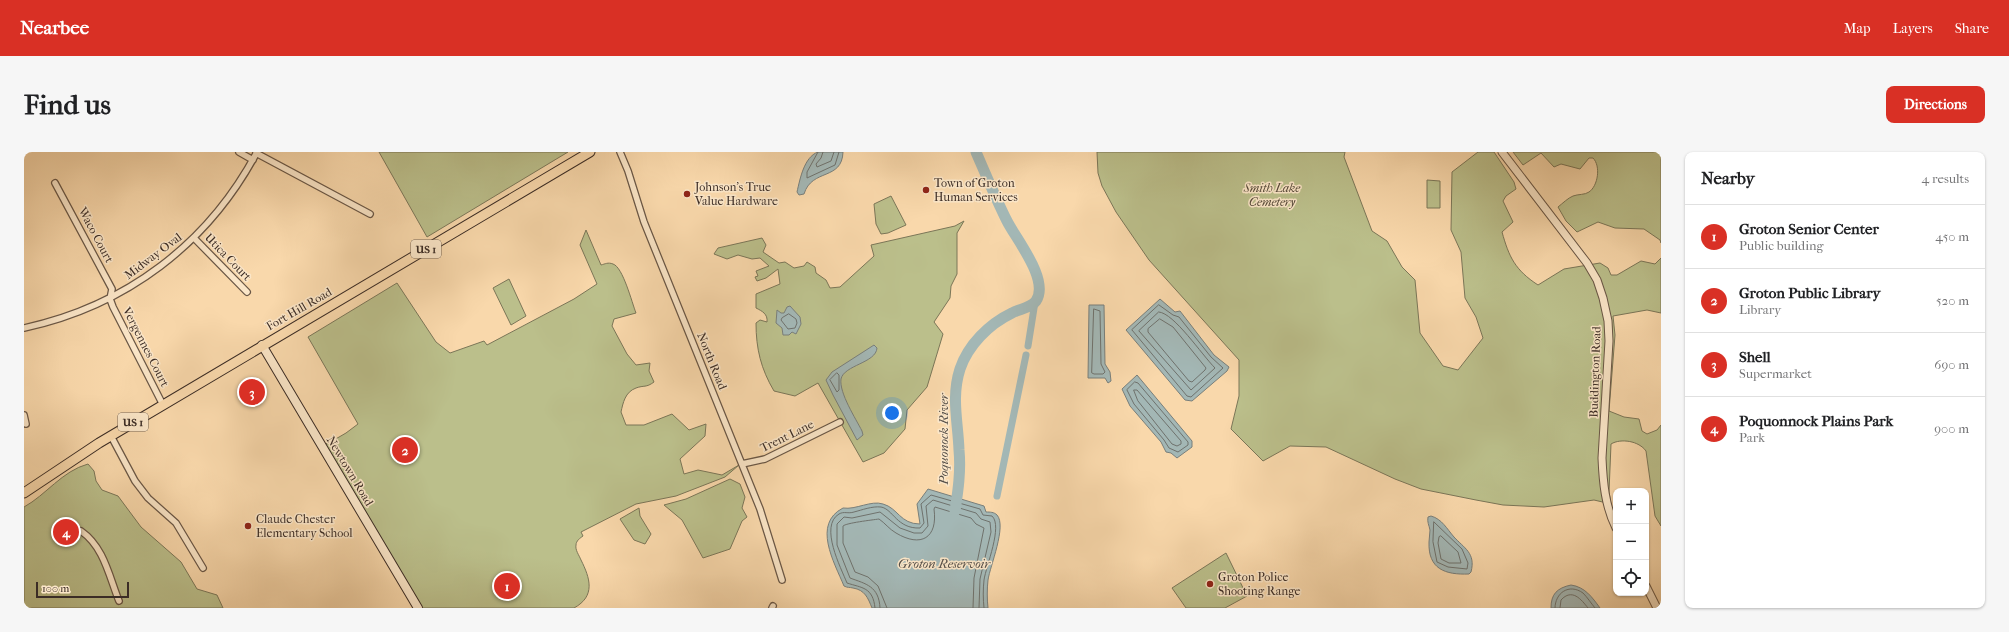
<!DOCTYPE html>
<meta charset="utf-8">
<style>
:root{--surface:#fff;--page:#f6f6f6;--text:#202124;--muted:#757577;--line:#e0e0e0;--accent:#d93025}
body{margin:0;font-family:"IM FELL French Canon",serif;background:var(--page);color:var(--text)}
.controls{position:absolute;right:12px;bottom:12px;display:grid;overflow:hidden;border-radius:8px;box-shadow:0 1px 3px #0004}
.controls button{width:36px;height:36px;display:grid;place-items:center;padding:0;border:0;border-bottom:1px solid var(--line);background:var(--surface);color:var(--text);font:20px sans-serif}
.scale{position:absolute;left:12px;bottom:10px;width:93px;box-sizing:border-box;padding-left:4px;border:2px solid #3b2c25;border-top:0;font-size:11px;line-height:14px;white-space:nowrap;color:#3b2c25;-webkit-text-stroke:3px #fbe6c8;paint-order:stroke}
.you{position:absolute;left:868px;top:261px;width:14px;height:14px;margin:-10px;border:3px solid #fff;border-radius:50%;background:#1a73e8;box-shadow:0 0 0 6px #1a73e833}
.badge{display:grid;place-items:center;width:26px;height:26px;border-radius:50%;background:var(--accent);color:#fff;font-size:13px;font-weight:700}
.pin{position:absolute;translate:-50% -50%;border:2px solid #fff;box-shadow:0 1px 4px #0006}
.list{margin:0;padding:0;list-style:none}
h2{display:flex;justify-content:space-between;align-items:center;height:52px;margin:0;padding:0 16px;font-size:17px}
h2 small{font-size:13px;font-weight:400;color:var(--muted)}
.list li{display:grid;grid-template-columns:26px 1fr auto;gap:12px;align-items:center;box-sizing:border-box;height:64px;padding:0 16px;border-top:1px solid var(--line)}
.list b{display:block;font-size:15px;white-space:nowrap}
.list p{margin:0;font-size:13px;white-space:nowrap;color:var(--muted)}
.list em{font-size:13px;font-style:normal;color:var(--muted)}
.icon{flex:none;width:22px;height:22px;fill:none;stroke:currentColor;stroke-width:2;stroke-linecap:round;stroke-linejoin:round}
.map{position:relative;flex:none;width:1637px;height:456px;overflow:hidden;border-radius:8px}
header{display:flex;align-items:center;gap:24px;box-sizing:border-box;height:56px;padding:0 20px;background:var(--accent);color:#fff}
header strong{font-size:19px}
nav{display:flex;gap:22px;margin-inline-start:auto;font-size:14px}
.intro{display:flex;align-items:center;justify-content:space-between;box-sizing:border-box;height:96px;padding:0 24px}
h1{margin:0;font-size:28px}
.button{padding:10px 18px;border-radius:8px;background:var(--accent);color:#fff;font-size:14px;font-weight:700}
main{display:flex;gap:24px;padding:0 24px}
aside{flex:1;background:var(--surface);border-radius:8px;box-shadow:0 1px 3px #0004}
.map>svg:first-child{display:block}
.green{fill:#bbbf8b;stroke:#7b7658}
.water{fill:#a3b7b5;stroke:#797f7b}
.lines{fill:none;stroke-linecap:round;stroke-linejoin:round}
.shore{stroke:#6f726d;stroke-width:1}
.canal{stroke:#a3b7b5;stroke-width:7}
.river{stroke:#a3b7b5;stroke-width:11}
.minor-casing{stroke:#6a5746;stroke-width:8}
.tertiary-casing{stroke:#6a5746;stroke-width:9}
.secondary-casing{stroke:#3b2c25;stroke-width:10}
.primary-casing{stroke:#3b2c25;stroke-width:11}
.minor{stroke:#fbe6c8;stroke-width:5.5}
.tertiary{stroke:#fbe6c8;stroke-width:7}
.secondary{stroke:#fbe6c8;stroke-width:8}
.primary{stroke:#f9d8ab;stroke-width:9}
.poi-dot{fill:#8f2418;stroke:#fbe6c8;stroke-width:1.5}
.labels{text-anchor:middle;stroke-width:3;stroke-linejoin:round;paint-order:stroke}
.shield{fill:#fbe6c8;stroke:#756456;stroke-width:1}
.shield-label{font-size:11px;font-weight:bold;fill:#3b2c25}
.poi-label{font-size:12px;fill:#3b2c25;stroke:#fbe6c8;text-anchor:start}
.park-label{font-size:12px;font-style:italic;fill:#554939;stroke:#fbe6c8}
.street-label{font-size:12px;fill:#3b2c25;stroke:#fbe6c8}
.water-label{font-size:13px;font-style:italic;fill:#554f49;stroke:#fbe6c8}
</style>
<header>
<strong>Nearbee</strong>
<nav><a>Map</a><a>Layers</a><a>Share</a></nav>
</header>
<div class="intro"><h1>Find us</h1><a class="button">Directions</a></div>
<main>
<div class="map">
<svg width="1637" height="456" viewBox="0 0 1637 456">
<rect width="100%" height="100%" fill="#f9d8ab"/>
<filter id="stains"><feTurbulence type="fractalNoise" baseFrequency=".005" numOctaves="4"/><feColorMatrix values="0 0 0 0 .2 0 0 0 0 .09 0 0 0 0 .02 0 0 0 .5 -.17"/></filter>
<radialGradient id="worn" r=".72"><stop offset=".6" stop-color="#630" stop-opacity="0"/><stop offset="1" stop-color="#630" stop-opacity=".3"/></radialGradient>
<!-- green -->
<path class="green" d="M 355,0 L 544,0 L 403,85 Z
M 1073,0 L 1321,0 L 1320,5 L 1348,79 L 1363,89 L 1378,115 L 1391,128 L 1396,181 L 1419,214 L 1434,218 L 1459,186 L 1452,165 L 1441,146 L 1437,100 L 1427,78 L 1428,20 L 1454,0 L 1470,0 L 1490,30 L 1492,37 L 1482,44 L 1479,49 L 1489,70 L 1478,80 C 1485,105 1491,118 1514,133 L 1540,117 L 1576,111 L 1584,116 L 1587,123 L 1593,123 L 1617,109 L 1631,112 L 1637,106 L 1637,161 L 1623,158 L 1589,164 L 1591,183 L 1585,259 L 1600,265 L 1615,267 L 1618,279 L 1623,282 L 1633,278 L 1637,273 L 1637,374 L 1631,364 L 1622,299 C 1615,289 1597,286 1587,292 L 1585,340 L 1587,352 L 1570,348 L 1520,355 L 1479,353 L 1452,348 L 1397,337 L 1371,327 L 1302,295 L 1266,294 L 1239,309 L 1207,277 L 1215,244 L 1215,208 L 1125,108 L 1092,60 L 1078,34 L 1074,21 Z
M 1489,0 L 1637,0 L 1637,91 L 1636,88 L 1620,77 L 1591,76 L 1574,70 L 1553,80 L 1542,69 L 1534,55 C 1539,51 1544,46 1549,44 C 1554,42 1561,43 1565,40 C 1574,34 1577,14 1569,6 L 1565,6 L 1556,17 L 1537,12 L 1530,15 L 1517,1 L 1499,13 Z
M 1403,28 L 1416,29 L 1416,56 L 1403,56 Z
M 867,44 L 882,73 L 864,81 L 857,82 L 852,72 L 850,52 Z
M 940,69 L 933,81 L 933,122 L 927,134 L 926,146 L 910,170 L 919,182 L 903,235 L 883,258 L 881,277 L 860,301 L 839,310 L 794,231 L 771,244 L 750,239 C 737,217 732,197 732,171 L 736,168 L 743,170 C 744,162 738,159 732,156 L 732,142 L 756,132 L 754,117 L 742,126 L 733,129 L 731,125 L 734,124 L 732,119 L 745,114 L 736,106 L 728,107 L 714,103 L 703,107 L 690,102 L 694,96 L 738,86 L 742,93 L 739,100 L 755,111 L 761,110 L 770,116 L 780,114 L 783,110 L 791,115 L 792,121 L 802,128 L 806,136 L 816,135 L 850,104 L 847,93 L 931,74 Z
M 562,78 L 577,113 C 581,112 584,110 589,112 C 599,115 608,151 612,161 L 590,167 L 588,174 L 603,202 L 612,213 L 626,211 L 625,219 L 630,230 C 622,236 620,233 612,236 C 601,240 599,251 597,260 L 602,273 L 620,273 L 648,262 L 665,278 L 682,272 L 681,284 L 656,307 L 660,322 L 674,318 L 698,323 L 715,313 L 701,325 L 652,344 L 612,352 L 557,380 L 559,384 C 556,386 552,389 552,393 C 551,398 555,403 557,408 C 566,426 572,444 550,456 L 393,456 L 302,293 L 302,291 L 303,292 L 322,281 L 334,272 L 284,185 L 373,131 L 412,190 L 426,201 L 460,189 L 463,193 L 550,147 L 573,132 L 556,93 Z
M 485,127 L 502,164 L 487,173 L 469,136 Z
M 64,312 L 70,319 L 72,329 L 78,338 L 94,344 L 117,375 L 157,410 L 173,437 L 193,443 L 199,456 L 0,456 L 0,355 C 22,343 38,319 64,312 Z
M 706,327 L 716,332 L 721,345 L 718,356 L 723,365 L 718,369 L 706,397 L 679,406 L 658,368 L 640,353 L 662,347 Z
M 615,356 L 616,364 L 627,382 L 621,392 L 610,388 L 596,367 Z
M 1202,401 L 1223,444 L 1201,456 L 1162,456 L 1148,436 Z"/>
<!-- water -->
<path class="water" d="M 794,0 L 819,0 C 818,29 788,16 780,42 L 775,43 L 773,40 C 776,27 780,5 794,0 Z
M 1136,147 L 1151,160 L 1156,159 L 1190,203 L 1205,215 L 1203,219 L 1168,249 L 1161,248 L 1102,178 Z
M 1065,153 L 1080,153 L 1081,212 L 1086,220 L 1087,229 L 1084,231 L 1081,226 L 1064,226 Z
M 766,154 L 776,165 L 777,172 L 772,182 L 768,180 L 765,183 L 759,183 L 758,176 L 752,171 L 753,158 L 757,161 L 760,161 L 763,155 Z
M 850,193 L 853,196 C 852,211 820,213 817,227 C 815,241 832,267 838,279 L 839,283 L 833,288 L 809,243 L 802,228 L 808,220 Z
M 1113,223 L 1168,289 L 1168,295 L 1153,306 L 1147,301 L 1142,300 L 1137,290 L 1106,254 L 1098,237 Z
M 904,337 L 960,354 L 962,360 C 966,360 970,360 973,363 C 983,374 966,414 964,428 C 963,437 963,447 964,456 L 848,456 C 844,446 841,438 829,436 C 825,435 824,436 820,434 C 810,410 788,372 819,356 C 832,358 847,348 859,352 C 874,356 876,372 896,372 L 893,352 Z
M 1407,364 C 1418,367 1423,377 1430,385 C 1440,396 1452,401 1447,420 L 1445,422 C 1421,423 1404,417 1405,390 C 1405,386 1406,382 1406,378 C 1405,373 1403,370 1404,365 Z
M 1547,433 C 1561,435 1568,445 1576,456 L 1527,456 C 1527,442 1533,436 1547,433 Z"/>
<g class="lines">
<!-- shore -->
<path class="shore" d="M 794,0 L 783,20 L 783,26 L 811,13 L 815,0
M 799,0 L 797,6 L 792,12 L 793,15 L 807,9 L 810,0
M 1135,153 L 1149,163 L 1155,165 L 1187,205 L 1199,216 L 1167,245 L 1163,244 L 1108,178 Z
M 1070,157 L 1076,159 L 1077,212 L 1081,220 L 1079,222 L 1070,222 L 1068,221 Z
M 1135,160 C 1150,161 1178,203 1191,216 L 1167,238 L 1115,179 Z
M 765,162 L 772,167 L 773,171 L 771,176 L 764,177 L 757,168 L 758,166 Z
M 1136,167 L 1149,175 L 1182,216 L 1181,218 L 1168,230 L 1165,229 L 1124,180 L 1124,177 Z
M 813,221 L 815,223 L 815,238 L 813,240 L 806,228 Z
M 1111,230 L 1114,231 L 1164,290 L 1164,293 L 1154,300 L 1145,296 L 1140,288 L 1110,252 L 1103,238 Z
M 1110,238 L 1113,238 L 1157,289 L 1157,292 L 1153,294 L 1148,292 L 1114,249 Z
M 1410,370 L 1438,397 L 1444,411 L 1443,417 L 1424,415 L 1413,410 L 1409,390 Z
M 1417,384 L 1434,400 L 1437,411 L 1425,411 L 1417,407 L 1414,391 L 1415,385 Z
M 851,456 C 849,435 838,436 823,431 C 817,416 795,374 815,362 C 820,359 824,362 830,360 C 838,358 848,354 857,355 C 869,357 873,377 896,376 L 900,371 L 897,352 L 907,343 L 956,357 L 959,363 L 968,364 C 979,374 962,414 960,428 C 959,437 959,447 960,456
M 856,456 C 855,434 842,432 826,426 L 813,393 L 813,372 L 820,365 L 828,366 L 856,360 L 876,376 L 890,381 L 898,381 L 904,374 L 902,354 L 909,348 L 952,361 L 957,367 L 966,370 L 967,380 L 956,427 L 955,456
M 863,456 L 854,434 L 844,425 L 831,420 L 819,391 L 819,374 C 822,371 848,368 855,367 C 861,371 865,377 872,381 C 897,396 914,386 910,357 L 911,355 L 947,366 L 952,372 L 960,376 L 950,426 L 949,456
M 1531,456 C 1531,441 1545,431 1559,441 C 1563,445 1567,451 1571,456
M 1536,456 L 1537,448 C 1548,436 1557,447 1564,456"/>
<!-- canal -->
<path class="canal" d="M 1004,194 L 1011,150
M 973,344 L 1002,203"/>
<!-- river -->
<path class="river" d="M 931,359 C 934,339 937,319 935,298 C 934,270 927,245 936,217 C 944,193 965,172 988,161 C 995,157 1007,156 1012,149 C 1026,128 992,87 983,69 C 972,47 962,23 952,0"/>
<defs>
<path id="minor" d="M 215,0 L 229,8
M 596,0 L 604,19 L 620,70 L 736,357 L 758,428
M 232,1 L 346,62
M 31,31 L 88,137 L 86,147 L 89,155 L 139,253
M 170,86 L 223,140
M 0,176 C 102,154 184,92 233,0
M 0,263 L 2,272
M 87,284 L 111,329 L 124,346 L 152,371 L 179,416
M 718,312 L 741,307 L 816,270
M 57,379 C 80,395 85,424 95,449
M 748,456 L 749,454"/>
<path id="tertiary" d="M 1478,0 L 1563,111 L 1573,128 L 1579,146 L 1584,169 L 1585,189 L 1578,306 C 1579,330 1581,354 1592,376
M 1622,434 L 1633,456"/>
<path id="secondary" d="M 238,193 L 394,456"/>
<path id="primary" d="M 0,341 L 75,291 L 566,0"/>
</defs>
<!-- minor casing -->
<use href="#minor" class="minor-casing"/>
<!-- tertiary casing -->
<use href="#tertiary" class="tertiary-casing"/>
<!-- secondary casing -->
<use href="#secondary" class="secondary-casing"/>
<!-- primary casing -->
<use href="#primary" class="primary-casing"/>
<!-- minor -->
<use href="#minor" class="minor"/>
<!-- tertiary -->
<use href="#tertiary" class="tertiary"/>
<!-- secondary -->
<use href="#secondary" class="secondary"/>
<!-- primary -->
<use href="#primary" class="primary"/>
</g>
<!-- markers -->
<g class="poi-dot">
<circle cx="902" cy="38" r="4"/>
<circle cx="663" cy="42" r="4"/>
<circle cx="224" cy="374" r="4"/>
<circle cx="1186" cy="432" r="4"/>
</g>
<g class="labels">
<!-- shield labels -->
<g class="shield">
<rect x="387" y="88" width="30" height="18" rx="3"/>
<rect x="94" y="261" width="30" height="18" rx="3"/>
</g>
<g class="shield-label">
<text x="402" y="101">US 1</text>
<text x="109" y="274">US 1</text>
</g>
<!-- poi labels -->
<g class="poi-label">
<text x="910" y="35">Town of Groton<tspan x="910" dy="14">Human Services</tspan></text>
<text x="671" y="39">Johnson's True<tspan x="671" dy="14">Value Hardware</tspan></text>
<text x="232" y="371">Claude Chester<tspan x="232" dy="14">Elementary School</tspan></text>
<text x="1194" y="429">Groton Police<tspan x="1194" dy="14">Shooting Range</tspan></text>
</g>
<!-- park labels -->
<g class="park-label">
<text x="1248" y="40">Smith Lake<tspan x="1248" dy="14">Cemetery</tspan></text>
</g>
<!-- street labels -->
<g class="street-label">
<text transform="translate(72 83) rotate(62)" y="4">Waco Court</text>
<text transform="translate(129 104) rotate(-37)" y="4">Midway Oval</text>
<text transform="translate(204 105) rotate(46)" y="4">Utica Court</text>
<text transform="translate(275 157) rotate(-30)" y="4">Fort Hill Road</text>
<text transform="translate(122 195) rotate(63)" y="4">Vergennes Court</text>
<text transform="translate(688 209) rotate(68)" y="4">North Road</text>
<text transform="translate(1571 220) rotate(-88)" y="4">Buddington Road</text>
<text transform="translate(763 284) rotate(-26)" y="4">Trent Lane</text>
<text transform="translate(326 319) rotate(59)" y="4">Newtown Road</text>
</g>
<!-- water labels -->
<g class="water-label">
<text transform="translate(919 287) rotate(-90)" y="5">Poquonock River</text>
<text x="920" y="416">Groton Reservoir</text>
</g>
</g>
<rect width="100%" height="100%" filter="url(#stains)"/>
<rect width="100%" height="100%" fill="url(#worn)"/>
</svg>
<div class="controls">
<button>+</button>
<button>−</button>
<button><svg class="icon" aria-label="locate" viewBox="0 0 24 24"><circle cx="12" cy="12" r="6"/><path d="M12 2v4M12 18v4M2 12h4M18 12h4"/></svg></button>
</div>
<div class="scale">100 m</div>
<div class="you"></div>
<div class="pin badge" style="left:483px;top:434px">1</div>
<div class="pin badge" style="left:381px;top:298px">2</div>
<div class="pin badge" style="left:228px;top:240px">3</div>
<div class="pin badge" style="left:42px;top:380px">4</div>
</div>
<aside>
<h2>Nearby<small>4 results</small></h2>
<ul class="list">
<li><span class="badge">1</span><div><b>Groton Senior Center</b><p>Public building</p></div><em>450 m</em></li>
<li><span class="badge">2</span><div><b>Groton Public Library</b><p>Library</p></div><em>520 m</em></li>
<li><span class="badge">3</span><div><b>Shell</b><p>Supermarket</p></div><em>690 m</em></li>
<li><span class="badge">4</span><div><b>Poquonnock Plains Park</b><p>Park</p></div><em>900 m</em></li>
</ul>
</aside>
</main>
